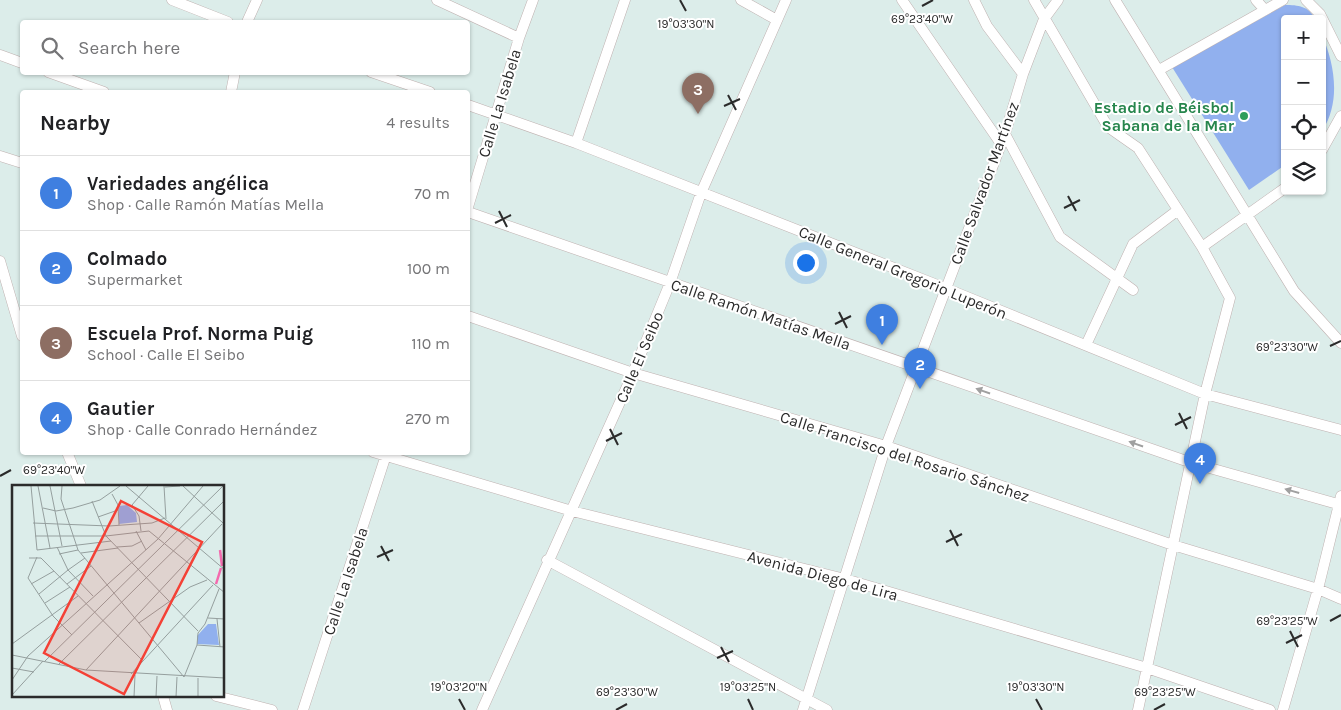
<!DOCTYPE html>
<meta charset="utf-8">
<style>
:root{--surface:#fff;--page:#f2f2f2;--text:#202124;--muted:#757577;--line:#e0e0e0;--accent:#ff4237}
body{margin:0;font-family:Karla,sans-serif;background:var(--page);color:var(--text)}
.controls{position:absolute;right:15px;top:15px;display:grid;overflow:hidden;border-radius:5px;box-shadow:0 1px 4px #0004}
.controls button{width:45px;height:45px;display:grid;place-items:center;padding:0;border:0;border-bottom:1px solid var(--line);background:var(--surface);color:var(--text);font:25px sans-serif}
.you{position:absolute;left:805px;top:262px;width:18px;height:18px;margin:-12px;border:4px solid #fff;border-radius:50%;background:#1a73e8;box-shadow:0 0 0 8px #1a73e833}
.badge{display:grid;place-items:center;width:32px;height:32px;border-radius:50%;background:var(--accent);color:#fff;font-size:16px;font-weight:700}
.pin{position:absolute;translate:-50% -41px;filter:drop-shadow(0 1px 2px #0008)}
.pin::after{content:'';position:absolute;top:26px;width:18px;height:15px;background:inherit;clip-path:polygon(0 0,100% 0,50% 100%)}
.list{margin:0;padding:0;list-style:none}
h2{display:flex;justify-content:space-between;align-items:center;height:65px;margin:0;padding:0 20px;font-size:21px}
h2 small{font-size:16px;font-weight:400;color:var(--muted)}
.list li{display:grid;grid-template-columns:32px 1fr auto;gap:15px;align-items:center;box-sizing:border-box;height:75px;padding:0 20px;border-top:1px solid var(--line)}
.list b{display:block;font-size:19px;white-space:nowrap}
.list p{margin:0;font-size:16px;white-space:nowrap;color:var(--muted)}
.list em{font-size:16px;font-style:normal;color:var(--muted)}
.icon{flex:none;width:28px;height:28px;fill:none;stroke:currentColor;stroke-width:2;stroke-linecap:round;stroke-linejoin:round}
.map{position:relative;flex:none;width:1341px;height:710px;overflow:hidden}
.search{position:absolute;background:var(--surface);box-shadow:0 1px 4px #0004;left:20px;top:20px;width:450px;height:55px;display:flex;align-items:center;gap:12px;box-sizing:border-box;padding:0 18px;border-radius:5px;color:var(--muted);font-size:19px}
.panel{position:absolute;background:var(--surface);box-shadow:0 1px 4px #0004;left:20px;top:90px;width:450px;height:365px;border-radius:5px}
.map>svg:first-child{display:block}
.pitch{fill:#91b0ee}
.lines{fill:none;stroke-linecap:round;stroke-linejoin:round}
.street-casing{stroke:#bfb1b0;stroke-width:11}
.street{stroke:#fff;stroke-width:10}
.oneway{fill:#a0a0a0}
.ticks{fill:none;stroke:#2b2b2b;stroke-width:2}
.leisure-dot{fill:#2e9e5b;stroke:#fff;stroke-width:2}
.labels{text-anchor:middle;stroke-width:4;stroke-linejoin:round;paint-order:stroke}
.street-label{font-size:16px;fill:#2b2b2b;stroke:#fff}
.leisure-label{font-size:16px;font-weight:bold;fill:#27864d;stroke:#fff;text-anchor:end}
.inset-river{fill:none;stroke:#f46aae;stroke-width:2.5}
.inset-road{fill:none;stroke:#959f9e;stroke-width:1}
.view{fill:#f44136;fill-opacity:0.15;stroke:#f44136;stroke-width:2.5}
.inset-edge{fill:none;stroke:#2b2b2b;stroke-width:2.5}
.ticks-label{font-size:12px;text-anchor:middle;fill:#2b2b2b;stroke:#fff;stroke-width:4;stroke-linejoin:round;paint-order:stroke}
</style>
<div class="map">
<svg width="1341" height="710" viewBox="0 0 1341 710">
<rect width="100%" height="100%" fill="#dcedea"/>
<!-- pitch -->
<path class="pitch" d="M 1285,5 C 1298,5 1309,6 1315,19 L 1285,19 L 1285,165 L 1249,190 L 1172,67 Z
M 1322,35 C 1335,65 1341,102 1322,131 Z"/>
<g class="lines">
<defs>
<path id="street" d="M 172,0 L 228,22
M 437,0 L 519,38
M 741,0 L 777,20
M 902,0 L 1001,144
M 974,0 L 987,26 L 1023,74
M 1034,0 L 1108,127 L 1138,148 L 1202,247 L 1230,298 L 1205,394 L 1138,710
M 1115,0 L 1294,291 L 1341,343
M 1256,0 L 1265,10
M 1306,0 L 1320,14 L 1341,56
M 247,22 L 257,0
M 0,55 L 22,63
M 1159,70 L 1283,0
M 48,72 L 104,92
M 371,72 L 430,92
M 231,92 L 235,72
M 468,105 L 576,143 L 945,288 L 1205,394 L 1341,430
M 1005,134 L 1060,237 L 1133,290
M 576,143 L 625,0
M 1322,150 L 1341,116
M 0,156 L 22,163
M 468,207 L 519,38 L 533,0
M 468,212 L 1192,463 L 1341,505
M 1202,247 L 1285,188
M 0,261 L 22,336
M 468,316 L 633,373 L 886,446 L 1173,545 L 1318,589 L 1341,599
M 1086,345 L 1133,244 L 1178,210
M 67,452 L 81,486
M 373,452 L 572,511 L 845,579 L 1147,668 L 1270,710
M 547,560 L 827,710
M 163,696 L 167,710
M 216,696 L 272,710
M 303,710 L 387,452
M 482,710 L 633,373 L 670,283 L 701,193 L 786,0
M 803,710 L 886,446 L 1005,134 L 1023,74 L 1044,19 L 1058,0
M 1283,710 L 1318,589 L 1341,496"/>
</defs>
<!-- street casing -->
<use href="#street" class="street-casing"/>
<!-- street -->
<use href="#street" class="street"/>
</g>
<!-- one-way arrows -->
<defs><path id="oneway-solid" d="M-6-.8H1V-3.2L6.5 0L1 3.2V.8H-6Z" transform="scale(1.25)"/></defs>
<g class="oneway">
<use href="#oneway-solid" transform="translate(983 391) rotate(-161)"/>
<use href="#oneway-solid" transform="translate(1136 444) rotate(-161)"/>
<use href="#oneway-solid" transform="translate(1292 491) rotate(-164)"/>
</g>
<!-- ticks -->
<path class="ticks" d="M 680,0 L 686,11M 922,6 L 933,0M 728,95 L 736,110M 724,106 L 740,99M 1068,196 L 1076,211M 1064,208 L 1080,200M 499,211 L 507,227M 495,223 L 511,215M 839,312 L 847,328M 835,324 L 851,316M 1330,346 L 1341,341M 1179,413 L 1187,429M 1175,425 L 1191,417M 610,429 L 618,445M 606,441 L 622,433M 0,476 L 11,470M 950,530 L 958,546M 946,542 L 962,534M 381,546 L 389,561M 377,557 L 393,550M 1330,621 L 1341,615M 1290,631 L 1298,647M 1286,643 L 1302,635M 721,647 L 729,662M 717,658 L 733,651M 459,699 L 465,710M 748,699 L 753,710M 1036,699 L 1042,710M 616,710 L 627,704M 1154,710 L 1165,704"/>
<!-- markers -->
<circle class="leisure-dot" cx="1244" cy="116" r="5"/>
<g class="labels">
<!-- street labels -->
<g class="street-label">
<text transform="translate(499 103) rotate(-73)" y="6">Calle La Isabela</text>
<text transform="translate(984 183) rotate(-70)" y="6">Calle Salvador Martínez</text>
<text transform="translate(903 272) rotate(22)" y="6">Calle General Gregorio Luperón</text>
<text transform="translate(761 314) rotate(19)" y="6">Calle Ramón Matías Mella</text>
<text transform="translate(639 357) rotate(-67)" y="6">Calle El Seibo</text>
<text transform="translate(905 456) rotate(18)" y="6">Calle Francisco del Rosario Sánchez</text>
<text transform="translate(823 575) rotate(15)" y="6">Avenida Diego de Lira</text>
<text transform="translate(345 581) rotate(-72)" y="6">Calle La Isabela</text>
</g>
<!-- leisure labels -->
<g class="leisure-label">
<text x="1234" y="113">Estadio de Béisbol<tspan x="1234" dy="18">Sabana de la Mar</tspan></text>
</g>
</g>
<!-- overview -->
<g transform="translate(12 485)">
<rect width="212" height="212" fill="#dcedea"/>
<path d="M 115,20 L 124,28 L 125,37 L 107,39 L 107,21 ZM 196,139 L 204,139 L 207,160 L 185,159 L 185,151 Z" fill="#91b0ee"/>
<path class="inset-river" d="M 208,65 L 210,81M 204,99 L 209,83"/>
<path class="inset-road" d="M 19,1 L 25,65 L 99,56M 26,1 L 38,63M 38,1 L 50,61M 50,1 L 49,14 L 66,65 L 172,192 L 185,160 L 186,148 L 193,139 L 207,104M 114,1 L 213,85M 152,1 L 154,34M 171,1 L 211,38M 153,2 L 168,1M 100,9 L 106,20 L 107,40M 80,16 L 94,51 L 186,146M 120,20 L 127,31 L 129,46M 120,20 L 136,1M 31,23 L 44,26 L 61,23 L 88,15 L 108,1M 86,32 L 106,25M 21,38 L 97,41 L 140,38 L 153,33M 124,46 L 134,65M 23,51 L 94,51 L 137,46 L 213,108M 45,62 L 56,85 L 73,73M 105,62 L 120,61 L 130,56M 69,68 L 106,63M 47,69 L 66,65M 25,72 L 16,93 L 41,131 L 60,150M 17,73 L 29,73 L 130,175M 19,99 L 42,86M 55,99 L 79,81M 27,109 L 56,85 L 81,111M 33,118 L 58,102M 196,133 L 213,134M 205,134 L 208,162M 127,138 L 178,102 L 195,95M 0,159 L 66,111M 185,160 L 213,162M 0,170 L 74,185 L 213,193M 32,177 L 211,1M 46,180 L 213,15M 0,183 L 22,187M 74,185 L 210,39M 119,189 L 201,100M 186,193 L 186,212M 0,195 L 16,171 L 146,54 L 191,1M 0,210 L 31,176M 122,212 L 123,190M 144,212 L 145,191M 164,212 L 165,192"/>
<path class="view" d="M 109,16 L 190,57 L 112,209 L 32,168 Z"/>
<rect width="212" height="212" class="inset-edge"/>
</g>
<g class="ticks-label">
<text x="922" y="23">69°23'40"W</text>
<text x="686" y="28">19°03'30"N</text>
<text x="1287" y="351">69°23'30"W</text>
<text x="54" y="474">69°23'40"W</text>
<text x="1287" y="625">69°23'25"W</text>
<text x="459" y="691">19°03'20"N</text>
<text x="748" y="691">19°03'25"N</text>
<text x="1036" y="691">19°03'30"N</text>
<text x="627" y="696">69°23'30"W</text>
<text x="1165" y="696">69°23'25"W</text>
</g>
</svg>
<div class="controls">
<button>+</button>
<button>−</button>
<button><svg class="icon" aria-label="locate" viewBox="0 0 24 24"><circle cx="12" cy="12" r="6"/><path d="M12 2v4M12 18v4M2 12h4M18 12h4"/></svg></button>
<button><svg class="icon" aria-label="layers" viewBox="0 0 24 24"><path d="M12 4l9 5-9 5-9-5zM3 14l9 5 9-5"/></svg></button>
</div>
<div class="you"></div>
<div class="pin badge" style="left:882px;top:345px;background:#3f7fe0">1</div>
<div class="pin badge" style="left:920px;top:389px;background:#3f7fe0">2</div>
<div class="pin badge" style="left:698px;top:114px;background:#8d6e63">3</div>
<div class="pin badge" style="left:1200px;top:484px;background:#3f7fe0">4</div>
<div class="search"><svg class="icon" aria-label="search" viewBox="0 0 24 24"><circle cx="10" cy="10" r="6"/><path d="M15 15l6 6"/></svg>Search here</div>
<section class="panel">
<h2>Nearby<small>4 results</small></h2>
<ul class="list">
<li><span class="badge" style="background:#3f7fe0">1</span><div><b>Variedades angélica</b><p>Shop · Calle Ramón Matías Mella</p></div><em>70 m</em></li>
<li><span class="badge" style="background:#3f7fe0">2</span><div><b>Colmado</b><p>Supermarket</p></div><em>100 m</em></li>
<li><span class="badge" style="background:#8d6e63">3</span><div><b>Escuela Prof. Norma Puig</b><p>School · Calle El Seibo</p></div><em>110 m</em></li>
<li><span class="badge" style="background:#3f7fe0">4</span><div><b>Gautier</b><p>Shop · Calle Conrado Hernández</p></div><em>270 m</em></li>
</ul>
</section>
</div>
